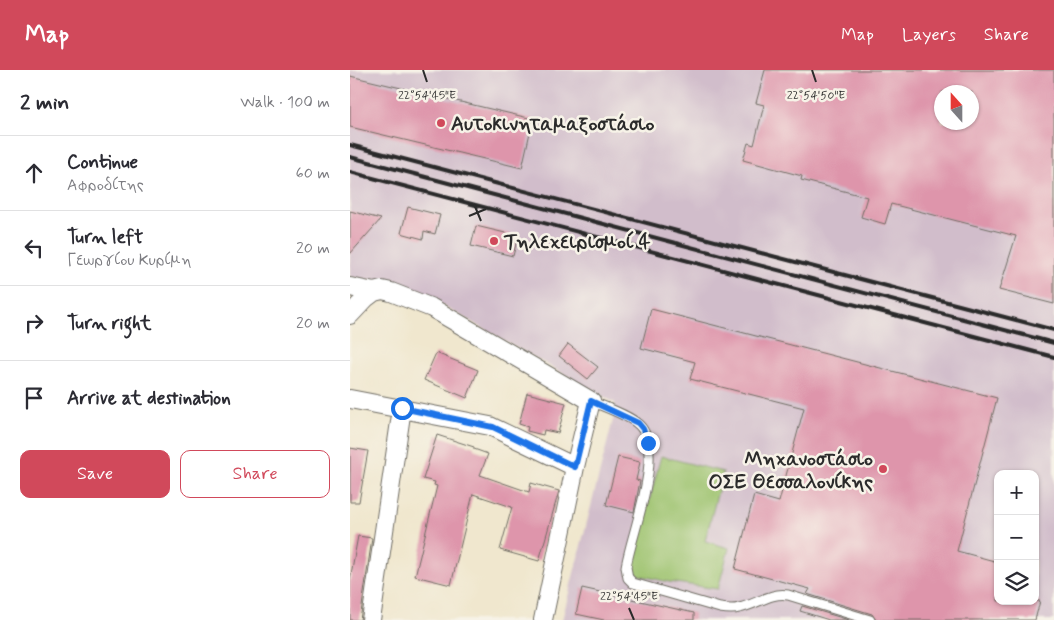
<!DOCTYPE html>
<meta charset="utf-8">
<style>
:root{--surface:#fff;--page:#f7f7f7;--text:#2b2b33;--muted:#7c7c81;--line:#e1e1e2;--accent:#d1495b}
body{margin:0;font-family:Mynerve,sans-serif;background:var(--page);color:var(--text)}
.controls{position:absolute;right:15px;bottom:15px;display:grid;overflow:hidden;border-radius:10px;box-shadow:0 1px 4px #0004}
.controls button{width:45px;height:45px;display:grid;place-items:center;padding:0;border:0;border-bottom:1px solid var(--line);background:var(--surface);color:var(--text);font:25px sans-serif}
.compass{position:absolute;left:584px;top:15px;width:45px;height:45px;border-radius:50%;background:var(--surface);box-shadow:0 1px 4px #0004;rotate:339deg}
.stop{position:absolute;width:15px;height:15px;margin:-11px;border:4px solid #1a73e8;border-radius:50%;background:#fff}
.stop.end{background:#1a73e8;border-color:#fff;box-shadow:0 1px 5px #0008}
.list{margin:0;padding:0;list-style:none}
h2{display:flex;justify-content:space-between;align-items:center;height:65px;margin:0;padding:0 20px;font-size:21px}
h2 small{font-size:16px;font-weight:400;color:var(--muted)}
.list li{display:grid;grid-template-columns:32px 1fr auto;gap:15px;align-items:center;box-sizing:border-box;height:75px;padding:0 20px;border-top:1px solid var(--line)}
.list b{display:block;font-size:19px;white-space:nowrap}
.list p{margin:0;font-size:16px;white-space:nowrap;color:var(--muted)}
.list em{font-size:16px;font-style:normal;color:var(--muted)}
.actions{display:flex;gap:10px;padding:15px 20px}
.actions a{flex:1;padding:11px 0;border:1px solid var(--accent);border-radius:10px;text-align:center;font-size:18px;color:var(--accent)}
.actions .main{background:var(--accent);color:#fff}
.icon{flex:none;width:28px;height:28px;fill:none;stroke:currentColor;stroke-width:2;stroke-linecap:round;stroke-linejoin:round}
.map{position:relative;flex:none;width:704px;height:550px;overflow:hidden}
header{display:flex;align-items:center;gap:30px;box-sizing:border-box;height:70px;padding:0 25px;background:var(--accent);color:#fff}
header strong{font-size:24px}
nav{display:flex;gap:28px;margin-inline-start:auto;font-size:18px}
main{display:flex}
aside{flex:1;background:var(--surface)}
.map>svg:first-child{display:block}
.industrial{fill:#d1bdcb;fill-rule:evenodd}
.green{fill:#9cc26d;stroke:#64764c}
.building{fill:#de95ab;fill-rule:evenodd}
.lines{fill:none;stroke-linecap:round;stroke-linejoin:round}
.lane-casing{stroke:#706d64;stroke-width:11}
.street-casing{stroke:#706d64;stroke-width:20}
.lane{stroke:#fff;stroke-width:9}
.street{stroke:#fff;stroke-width:18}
.rail{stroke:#2b2b2b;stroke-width:4}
.route{stroke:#1a73e8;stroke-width:6}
.ticks{fill:none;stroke:#2b2b2b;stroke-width:2}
.poi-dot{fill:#d1495b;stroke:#f7f3e8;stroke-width:2}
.labels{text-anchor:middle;stroke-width:5;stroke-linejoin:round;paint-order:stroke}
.poi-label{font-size:20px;font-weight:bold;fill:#2b2b2b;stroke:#f7f3e8;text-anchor:start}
.ticks-label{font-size:12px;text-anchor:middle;fill:#2b2b2b;stroke:#f7f3e8;stroke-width:5;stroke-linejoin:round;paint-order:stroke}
</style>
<header>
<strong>Map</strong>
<nav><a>Map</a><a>Layers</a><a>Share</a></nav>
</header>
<main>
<aside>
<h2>2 min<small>Walk · 100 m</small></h2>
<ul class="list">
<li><svg class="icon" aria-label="ahead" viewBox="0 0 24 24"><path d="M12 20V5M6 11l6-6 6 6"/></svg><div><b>Continue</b><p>Αφροδίτης</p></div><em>60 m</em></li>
<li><svg class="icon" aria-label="left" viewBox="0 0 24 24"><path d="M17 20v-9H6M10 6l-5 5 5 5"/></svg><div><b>Turn left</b><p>Γεωργίου Κυρίμη</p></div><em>20 m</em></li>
<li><svg class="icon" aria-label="right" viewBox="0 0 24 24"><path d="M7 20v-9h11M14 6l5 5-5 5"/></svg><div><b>Turn right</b></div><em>20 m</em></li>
<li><svg class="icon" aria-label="arrive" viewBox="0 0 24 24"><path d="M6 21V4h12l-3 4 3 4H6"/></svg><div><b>Arrive at destination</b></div></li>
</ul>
<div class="actions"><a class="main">Save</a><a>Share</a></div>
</aside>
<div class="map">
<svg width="704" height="550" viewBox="0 0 704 550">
<rect width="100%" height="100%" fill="#f7f3e8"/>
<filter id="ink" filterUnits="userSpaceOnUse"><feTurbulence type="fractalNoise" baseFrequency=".02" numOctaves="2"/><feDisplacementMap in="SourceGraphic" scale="10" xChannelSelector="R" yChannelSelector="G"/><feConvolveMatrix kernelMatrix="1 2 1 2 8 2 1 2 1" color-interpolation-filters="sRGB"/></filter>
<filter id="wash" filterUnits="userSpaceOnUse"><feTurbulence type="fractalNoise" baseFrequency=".0096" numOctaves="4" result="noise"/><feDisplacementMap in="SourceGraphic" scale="20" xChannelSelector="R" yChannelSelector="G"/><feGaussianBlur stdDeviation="1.12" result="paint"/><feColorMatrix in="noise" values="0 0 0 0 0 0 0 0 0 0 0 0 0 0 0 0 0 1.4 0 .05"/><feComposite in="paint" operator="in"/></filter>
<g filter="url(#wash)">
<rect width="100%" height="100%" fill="#f0e7ce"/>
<!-- industrial -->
<path class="industrial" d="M 0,0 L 704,0 L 704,550 L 212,550 L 265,342 L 265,333 L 95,237 L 50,217 L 0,207 ZM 592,22 L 622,22 L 622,52 L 592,52 ZM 648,404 L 685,404 L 685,531 L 648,531 Z"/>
<!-- green -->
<path class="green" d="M 311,386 L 373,402 L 355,471 L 379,478 L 368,519 L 319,512 L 288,505 L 282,497 Z"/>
<g id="blocks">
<!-- building -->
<path class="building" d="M 415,0 L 704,0 L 704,234 L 649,220 L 666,166 L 541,134 L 535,154 L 511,147 L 517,127 L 451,110 L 452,106 L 393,90 L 398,73 L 404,75 L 414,35 L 406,33 ZM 592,22 L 622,22 L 622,52 L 592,52 Z
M 0,6 L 183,49 L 172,98 L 0,57 Z
M 58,137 L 90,145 L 85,164 L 74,161 L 73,169 L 51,163 Z
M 0,141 L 31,149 L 0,184 Z
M 126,156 L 168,166 L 163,186 L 121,176 Z
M 301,239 L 647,328 L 607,481 L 648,492 L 648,531 L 690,531 L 685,550 L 526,550 L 522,544 L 457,524 L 460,519 L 385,499 L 404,425 L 429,432 L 454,338 L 340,309 L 345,292 L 291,278 Z
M 218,274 L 248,297 L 238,309 L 209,286 Z
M 86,283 L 128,300 L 117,328 L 74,310 Z
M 177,323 L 216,333 L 208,363 L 194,360 L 193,365 L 177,361 L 178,357 L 169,354 Z
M 87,365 L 124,377 L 124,379 L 138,384 L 130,405 L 179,422 L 181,413 L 209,421 L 189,491 L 150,480 L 162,437 L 123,424 L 101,515 L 65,506 L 87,416 L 84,415 L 85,412 L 73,409 Z
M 0,378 L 18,381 L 9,432 L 0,432 Z
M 268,387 L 290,392 L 286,410 L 290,411 L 284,442 L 256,435 Z
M 8,466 L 22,468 L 10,550 L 0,550 L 0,510 Z
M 232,518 L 344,543 L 344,550 L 254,550 L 226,544 Z
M 452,536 L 499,550 L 479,550 L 450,541 Z"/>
</g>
</g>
<g filter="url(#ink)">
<use href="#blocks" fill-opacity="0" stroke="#706d64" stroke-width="1"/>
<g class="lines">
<defs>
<path id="lane" d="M 241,331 C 254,337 279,345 289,355 C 316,381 281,464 276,497 L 278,508 L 283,513 L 370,538 C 376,539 383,540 389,538 C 406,535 420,522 438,525 L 520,550"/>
<path id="street" d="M 0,217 L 24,222
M 0,245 L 16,228 L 24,222 L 32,220 L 41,222 L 82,238 L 241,331 L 225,397 L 193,550
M 0,329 L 140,356 L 225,397
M 21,550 L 52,338"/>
</defs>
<!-- lane casing -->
<use href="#lane" class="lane-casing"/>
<!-- street casing -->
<use href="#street" class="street-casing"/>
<!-- lane -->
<use href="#lane" class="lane"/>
<!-- street -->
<use href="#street" class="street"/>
<!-- rail -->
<path class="rail" d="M 0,75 L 704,260
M 0,87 L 704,273
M 0,102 L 704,287"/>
</g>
</g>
<g class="lines" filter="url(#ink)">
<!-- route -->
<path class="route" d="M 52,338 L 143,357 L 225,397 L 241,331 L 288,353 L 293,359 L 298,373"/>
</g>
<!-- ticks -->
<path class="ticks" d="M 73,0 L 77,12M 462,0 L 466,12M 124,134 L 131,151M 119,146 L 136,139M 279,538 L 284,550"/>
<!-- markers -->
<g class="poi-dot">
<circle cx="91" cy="53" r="5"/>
<circle cx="144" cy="171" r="5"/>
<circle cx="533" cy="399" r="5"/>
</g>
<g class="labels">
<!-- poi labels -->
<g class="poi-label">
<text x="101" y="60">Αυτοκινηταμαξοστάσιο</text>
<text x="154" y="178">Τηλεχειρισμοί 4</text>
<text x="523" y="395" text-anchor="end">Μηχανοστάσιο<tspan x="523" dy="23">ΟΣΕ Θεσσαλονίκης</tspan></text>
</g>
</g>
<g class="ticks-label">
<text x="77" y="29">22°54'45"E</text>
<text x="466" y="29">22°54'50"E</text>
<text x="279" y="530">22°54'45"E</text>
</g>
</svg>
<div class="controls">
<button>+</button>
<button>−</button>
<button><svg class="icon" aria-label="layers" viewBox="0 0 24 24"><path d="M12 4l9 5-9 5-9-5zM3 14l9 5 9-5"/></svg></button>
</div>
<svg class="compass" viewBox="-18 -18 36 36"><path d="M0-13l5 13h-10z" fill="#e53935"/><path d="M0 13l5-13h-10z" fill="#7c7c81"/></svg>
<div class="stop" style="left:52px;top:338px"></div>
<div class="stop end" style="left:298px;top:373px"></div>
</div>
</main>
